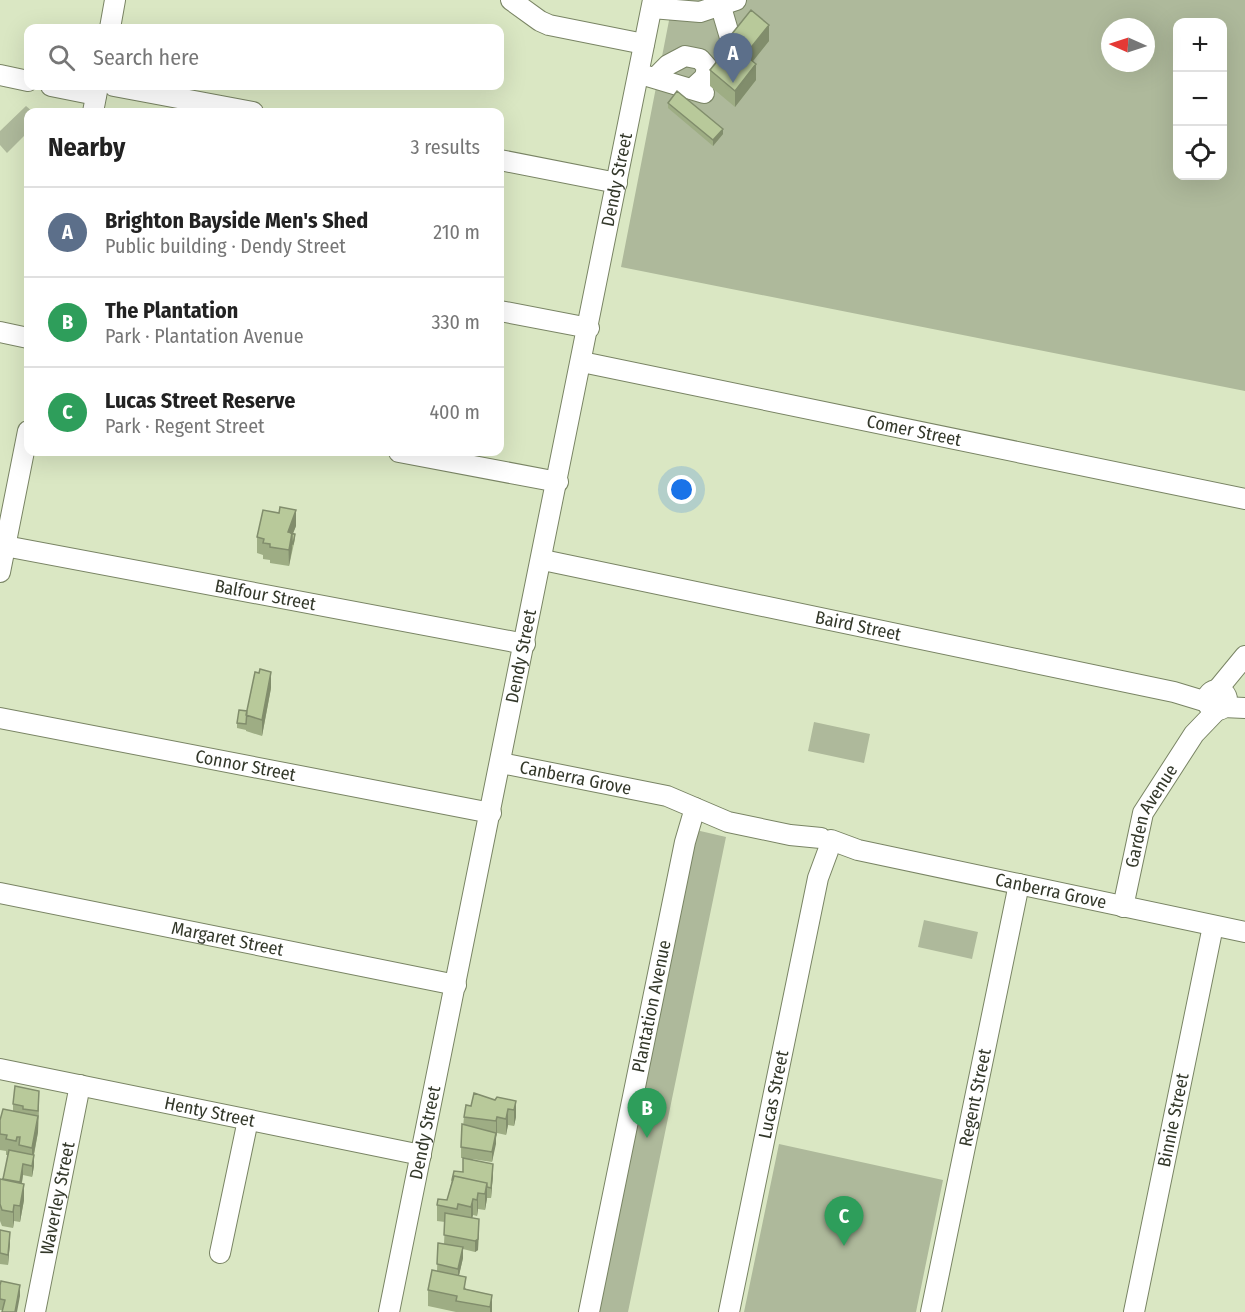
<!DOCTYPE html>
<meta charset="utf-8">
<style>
:root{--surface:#fff;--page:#f6f6f6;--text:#222;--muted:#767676;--line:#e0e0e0;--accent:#8f55cc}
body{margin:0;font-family:"Fira Sans Condensed",sans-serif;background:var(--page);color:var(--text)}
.controls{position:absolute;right:18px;top:18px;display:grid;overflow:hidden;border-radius:12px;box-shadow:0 6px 24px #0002}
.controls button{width:54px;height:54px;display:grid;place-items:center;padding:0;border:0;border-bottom:2px solid var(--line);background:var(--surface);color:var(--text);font:30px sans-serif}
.compass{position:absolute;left:1101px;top:18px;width:54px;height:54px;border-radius:50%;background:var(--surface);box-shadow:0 6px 24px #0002;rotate:273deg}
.you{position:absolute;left:682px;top:490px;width:21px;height:21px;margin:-15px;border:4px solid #fff;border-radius:50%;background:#1a73e8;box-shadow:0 0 0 9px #1a73e833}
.badge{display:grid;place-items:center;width:39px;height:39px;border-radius:50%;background:var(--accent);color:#fff;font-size:20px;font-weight:700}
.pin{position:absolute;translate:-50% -50px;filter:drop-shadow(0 2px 3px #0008)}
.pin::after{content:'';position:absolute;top:32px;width:21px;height:18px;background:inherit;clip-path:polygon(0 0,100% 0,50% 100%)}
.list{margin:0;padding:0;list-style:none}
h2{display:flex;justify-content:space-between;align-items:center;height:78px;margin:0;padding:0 24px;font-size:26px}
h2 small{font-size:20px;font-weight:400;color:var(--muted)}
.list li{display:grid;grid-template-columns:39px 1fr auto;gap:18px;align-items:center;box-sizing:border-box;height:90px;padding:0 24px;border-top:2px solid var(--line)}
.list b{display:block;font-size:22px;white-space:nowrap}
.list p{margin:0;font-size:20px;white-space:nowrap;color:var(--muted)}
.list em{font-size:20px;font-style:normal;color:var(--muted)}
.icon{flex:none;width:33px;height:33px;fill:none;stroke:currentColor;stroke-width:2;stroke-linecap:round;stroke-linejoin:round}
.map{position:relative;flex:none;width:1245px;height:1312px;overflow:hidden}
.search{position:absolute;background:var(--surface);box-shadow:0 6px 24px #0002;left:24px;top:24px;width:480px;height:66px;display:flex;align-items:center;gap:15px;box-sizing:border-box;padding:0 21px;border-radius:12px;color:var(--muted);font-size:22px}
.panel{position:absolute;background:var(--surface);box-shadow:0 6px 24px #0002;left:24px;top:108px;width:480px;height:348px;border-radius:12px}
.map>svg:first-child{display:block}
.green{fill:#aeb99b;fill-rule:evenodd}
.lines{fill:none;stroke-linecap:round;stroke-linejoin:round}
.minor-casing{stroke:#798464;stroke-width:22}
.minor{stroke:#fff;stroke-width:20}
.wall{fill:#9ead84}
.shaded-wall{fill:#818d6c}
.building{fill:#b8c99a;stroke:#818d6c;stroke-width:1.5}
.labels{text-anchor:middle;stroke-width:5;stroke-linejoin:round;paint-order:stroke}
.street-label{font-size:18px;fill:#33382a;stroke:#fff}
</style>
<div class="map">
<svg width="1245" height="1312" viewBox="0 0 1245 1312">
<rect width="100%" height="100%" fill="#dae7c3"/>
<!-- green -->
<path class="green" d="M 673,0 L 1245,0 L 1245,391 L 621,267 ZM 1178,22 L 1222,22 L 1222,176 L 1178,176 ZM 1110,27 L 1146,27 L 1146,63 L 1110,63 Z
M 26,106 L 33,112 L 28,112 L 28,132 L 7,153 L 0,145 L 0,131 Z
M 814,722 L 870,734 L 864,763 L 808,751 Z
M 696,830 L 726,837 L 628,1312 L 596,1312 Z
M 924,920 L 978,932 L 972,959 L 918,947 Z
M 779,1144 L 943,1180 L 916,1312 L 744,1312 Z"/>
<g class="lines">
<defs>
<g id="minor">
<path d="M 511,0 L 540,21 L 549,25 L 644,44"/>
<path d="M 721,7 L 733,48"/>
<path d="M 652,8 L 700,12 L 736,0"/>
<path d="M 110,28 L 115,0"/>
<path d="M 0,75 L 28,81"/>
<path d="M 647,76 L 704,93"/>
<path d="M 656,77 L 668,65 L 685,56 L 700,59 L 707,67 L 705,77 L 692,89"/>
<path d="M 51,86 L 96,95"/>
<path d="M 114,86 L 253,112"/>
<path d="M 93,112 L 98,86"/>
<path d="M 500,160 L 617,183"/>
<path d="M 500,311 L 589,328"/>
<path d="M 0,332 L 28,338"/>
<path id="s1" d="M 582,362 L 1245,499"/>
<path d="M 399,452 L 558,482"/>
<path id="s2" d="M 0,545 L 525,644"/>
<path id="s3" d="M 543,560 L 1174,692 L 1207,702"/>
<path d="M 0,572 L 28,431"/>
<path d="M 1217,690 L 1245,656"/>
<circle cx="1217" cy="700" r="10"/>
<path d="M 1223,707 L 1245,708"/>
<path id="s4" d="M 0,718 L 491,813"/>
<path id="s5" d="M 501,763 L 667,796 L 728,822 L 790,835 L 821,838"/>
<path id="s6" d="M 831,840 L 858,850 L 1245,932"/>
<path id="s7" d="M 0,893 L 456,985"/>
<path id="s8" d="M 1123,907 L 1143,813 L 1194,734 L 1218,709"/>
<path id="s9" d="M 0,1069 L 421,1155"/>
<path d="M 220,1253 L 248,1120"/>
<path id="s10" d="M 35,1312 L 80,1085"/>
<path id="s11" d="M 389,1312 L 653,0"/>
<path id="s12" d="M 589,1312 L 685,842 L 695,808"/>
<path id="s13" d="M 729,1312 L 818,878 L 828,851"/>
<path id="s14" d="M 931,1312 L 1019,884"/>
<path id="s15" d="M 1134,1312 L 1213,926"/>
</g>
</defs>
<!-- minor casing -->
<use href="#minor" class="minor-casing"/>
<!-- minor -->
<use href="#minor" class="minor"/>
</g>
<!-- wall -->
<path class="wall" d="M 727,40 L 769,41 L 753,61 L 756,80 L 735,107 L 710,86 L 710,70 L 727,49 Z
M 668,103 L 723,134 L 713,146 L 668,108 Z
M 296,526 L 293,533 L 295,539 L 289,566 L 270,563 L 270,560 L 263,559 L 263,555 L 257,553 L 257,537 Z
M 271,688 L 262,736 L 246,731 L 246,730 L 237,728 L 237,723 Z
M 495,1100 L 516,1101 L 516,1117 L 514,1126 L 508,1125 L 506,1135 L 497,1133 L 492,1162 L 472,1159 L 493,1174 L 491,1198 L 487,1198 L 485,1210 L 478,1209 L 477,1216 L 473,1215 L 472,1218 L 479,1230 L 478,1250 L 475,1252 L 463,1249 L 463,1258 L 459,1275 L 466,1289 L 492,1295 L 492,1312 L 456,1312 L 428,1306 L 428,1290 L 437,1271 L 438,1243 L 444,1244 L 445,1222 L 437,1221 L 437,1205 L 447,1200 L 452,1180 L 463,1172 L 463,1158 L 461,1158 L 461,1147 L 464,1117 L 471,1106 Z
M 39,1102 L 38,1132 L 34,1155 L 34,1166 L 32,1177 L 23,1175 L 22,1183 L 24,1200 L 20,1222 L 14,1221 L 13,1228 L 2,1226 L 0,1221 L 0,1179 L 3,1180 L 8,1155 L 6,1155 L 6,1151 L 0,1150 L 0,1120 L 13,1111 L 13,1104 Z
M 0,1230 L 10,1242 L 8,1265 L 0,1264 Z
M 0,1285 L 20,1296 L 2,1310 L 0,1310 Z"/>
<!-- shaded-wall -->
<path class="shaded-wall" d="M 769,25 L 769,41 L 745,71 L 745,55 Z
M 756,64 L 756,80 L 735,107 L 735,91 Z
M 723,129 L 723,134 L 713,146 L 713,140 Z
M 296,510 L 296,526 L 292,536 L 292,549 L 289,566 L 288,532 Z
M 271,672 L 271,688 L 262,736 L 262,720 Z
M 39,1091 L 38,1132 L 32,1164 L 32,1148 L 38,1118 Z
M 516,1101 L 516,1117 L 514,1126 L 514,1110 Z
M 508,1109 L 508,1125 L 506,1135 L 506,1119 Z
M 497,1117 L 497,1133 L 496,1137 L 496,1121 Z
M 496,1133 L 496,1144 L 492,1162 L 492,1152 Z
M 34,1155 L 34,1166 L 32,1177 L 32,1166 Z
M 23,1164 L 23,1175 L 20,1193 L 20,1182 Z
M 493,1164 L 493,1174 L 491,1198 L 491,1188 Z
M 487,1183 L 487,1199 L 485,1210 L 485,1194 Z
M 24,1184 L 24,1200 L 20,1222 L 20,1206 Z
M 478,1193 L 478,1209 L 477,1216 L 477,1200 Z
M 473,1199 L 473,1215 L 471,1223 L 471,1207 Z
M 14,1205 L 14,1221 L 13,1228 L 13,1212 Z
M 479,1219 L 478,1250 L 475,1252 L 475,1241 Z
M 10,1232 L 10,1242 L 8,1265 L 8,1255 Z
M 463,1247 L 463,1258 L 458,1280 L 458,1269 Z
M 20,1285 L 20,1296 L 17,1312 L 15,1312 Z
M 492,1295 L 492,1312 L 490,1312 L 490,1307 Z"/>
<!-- building -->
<path class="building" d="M 751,10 L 769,25 L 745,55 L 756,64 L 735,91 L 710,70 L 731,44 L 727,40 Z
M 677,91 L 723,129 L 713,140 L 668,103 Z
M 280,507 L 296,510 L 288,532 L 292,533 L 289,550 L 270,547 L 270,544 L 263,543 L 264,539 L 257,537 L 263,510 L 279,513 Z
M 290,533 L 295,534 L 293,544 L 292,544 L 292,533 Z
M 260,669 L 271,672 L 262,720 L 246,715 L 255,672 L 259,673 Z
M 239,710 L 247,711 L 246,724 L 237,723 Z
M 15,1086 L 39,1091 L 38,1111 L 23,1109 L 23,1106 L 13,1104 Z
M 474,1093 L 495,1100 L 497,1097 L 516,1101 L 514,1110 L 508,1109 L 506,1119 L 497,1117 L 496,1121 L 464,1117 L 466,1105 L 471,1106 Z
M 3,1109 L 38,1116 L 32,1148 L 19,1145 L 20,1137 L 17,1137 L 16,1141 L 6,1139 L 7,1135 L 0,1134 L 0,1120 Z
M 462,1124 L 496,1133 L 492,1152 L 461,1147 Z
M 9,1150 L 34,1155 L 32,1166 L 23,1164 L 20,1182 L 3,1179 Z
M 463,1158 L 493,1164 L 491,1188 L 487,1187 L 487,1183 L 454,1176 L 453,1180 L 452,1180 L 454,1171 L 463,1172 Z
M 454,1176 L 487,1183 L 485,1194 L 478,1193 L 477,1200 L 473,1199 L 471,1207 L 458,1204 L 457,1209 L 437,1205 L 438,1199 L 447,1200 Z
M 0,1179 L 24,1184 L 20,1206 L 14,1205 L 13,1212 L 2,1210 L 0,1204 Z
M 445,1213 L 479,1219 L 478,1239 L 475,1241 L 444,1235 Z
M 0,1230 L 10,1232 L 8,1255 L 0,1253 Z
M 438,1243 L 463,1247 L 458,1269 L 437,1264 Z
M 432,1270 L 466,1277 L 464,1289 L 492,1295 L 490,1307 L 456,1301 L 457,1296 L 428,1290 Z
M 1,1281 L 20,1285 L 15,1312 L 2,1312 L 5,1300 L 0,1299 L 0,1285 Z"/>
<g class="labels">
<!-- street labels -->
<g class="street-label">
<text dy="6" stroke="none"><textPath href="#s11" startOffset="1155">Dendy Street</textPath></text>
<text dy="6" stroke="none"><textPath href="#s1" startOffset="339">Comer Street</textPath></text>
<text dy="6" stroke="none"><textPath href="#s2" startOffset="270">Balfour Street</textPath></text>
<text dy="6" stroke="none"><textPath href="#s3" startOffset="322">Baird Street</textPath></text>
<text dy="6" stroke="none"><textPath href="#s11" startOffset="669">Dendy Street</textPath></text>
<text dy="6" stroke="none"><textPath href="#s4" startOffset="250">Connor Street</textPath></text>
<text dy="6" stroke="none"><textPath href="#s5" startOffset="76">Canberra Grove</textPath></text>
<text dy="6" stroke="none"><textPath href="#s8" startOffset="96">Garden Avenue</textPath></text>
<text dy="6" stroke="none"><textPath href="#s6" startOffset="226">Canberra Grove</textPath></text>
<text dy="6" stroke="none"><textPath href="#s7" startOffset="232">Margaret Street</textPath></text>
<text dy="6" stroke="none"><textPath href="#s12" startOffset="312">Plantation Avenue</textPath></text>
<text dy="6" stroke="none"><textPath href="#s13" startOffset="222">Lucas Street</textPath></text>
<text dy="6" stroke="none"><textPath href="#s14" startOffset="219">Regent Street</textPath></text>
<text dy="6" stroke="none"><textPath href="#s9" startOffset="214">Henty Street</textPath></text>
<text dy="6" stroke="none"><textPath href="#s15" startOffset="196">Binnie Street</textPath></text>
<text dy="6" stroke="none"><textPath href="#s11" startOffset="183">Dendy Street</textPath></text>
<text dy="6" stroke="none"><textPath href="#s10" startOffset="116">Waverley Street</textPath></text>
</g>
</g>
</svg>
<div class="controls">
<button>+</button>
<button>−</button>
<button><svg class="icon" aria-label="locate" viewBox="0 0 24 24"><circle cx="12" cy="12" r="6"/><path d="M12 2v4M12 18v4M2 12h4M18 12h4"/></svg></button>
</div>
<svg class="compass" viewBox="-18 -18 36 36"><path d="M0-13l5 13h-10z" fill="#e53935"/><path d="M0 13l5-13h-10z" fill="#767676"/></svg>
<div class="you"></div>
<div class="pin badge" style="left:733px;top:83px;background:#5c6f8a">A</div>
<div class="pin badge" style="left:647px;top:1138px;background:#2e9e5b">B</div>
<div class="pin badge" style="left:844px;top:1246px;background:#2e9e5b">C</div>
<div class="search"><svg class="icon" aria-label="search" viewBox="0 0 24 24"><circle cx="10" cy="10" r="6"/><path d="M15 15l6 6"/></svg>Search here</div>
<section class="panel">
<h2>Nearby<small>3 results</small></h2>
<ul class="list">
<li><span class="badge" style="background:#5c6f8a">A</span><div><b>Brighton Bayside Men's Shed</b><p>Public building · Dendy Street</p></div><em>210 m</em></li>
<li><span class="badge" style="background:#2e9e5b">B</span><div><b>The Plantation</b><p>Park · Plantation Avenue</p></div><em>330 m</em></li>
<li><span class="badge" style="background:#2e9e5b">C</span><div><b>Lucas Street Reserve</b><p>Park · Regent Street</p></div><em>400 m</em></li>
</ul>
</section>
</div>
